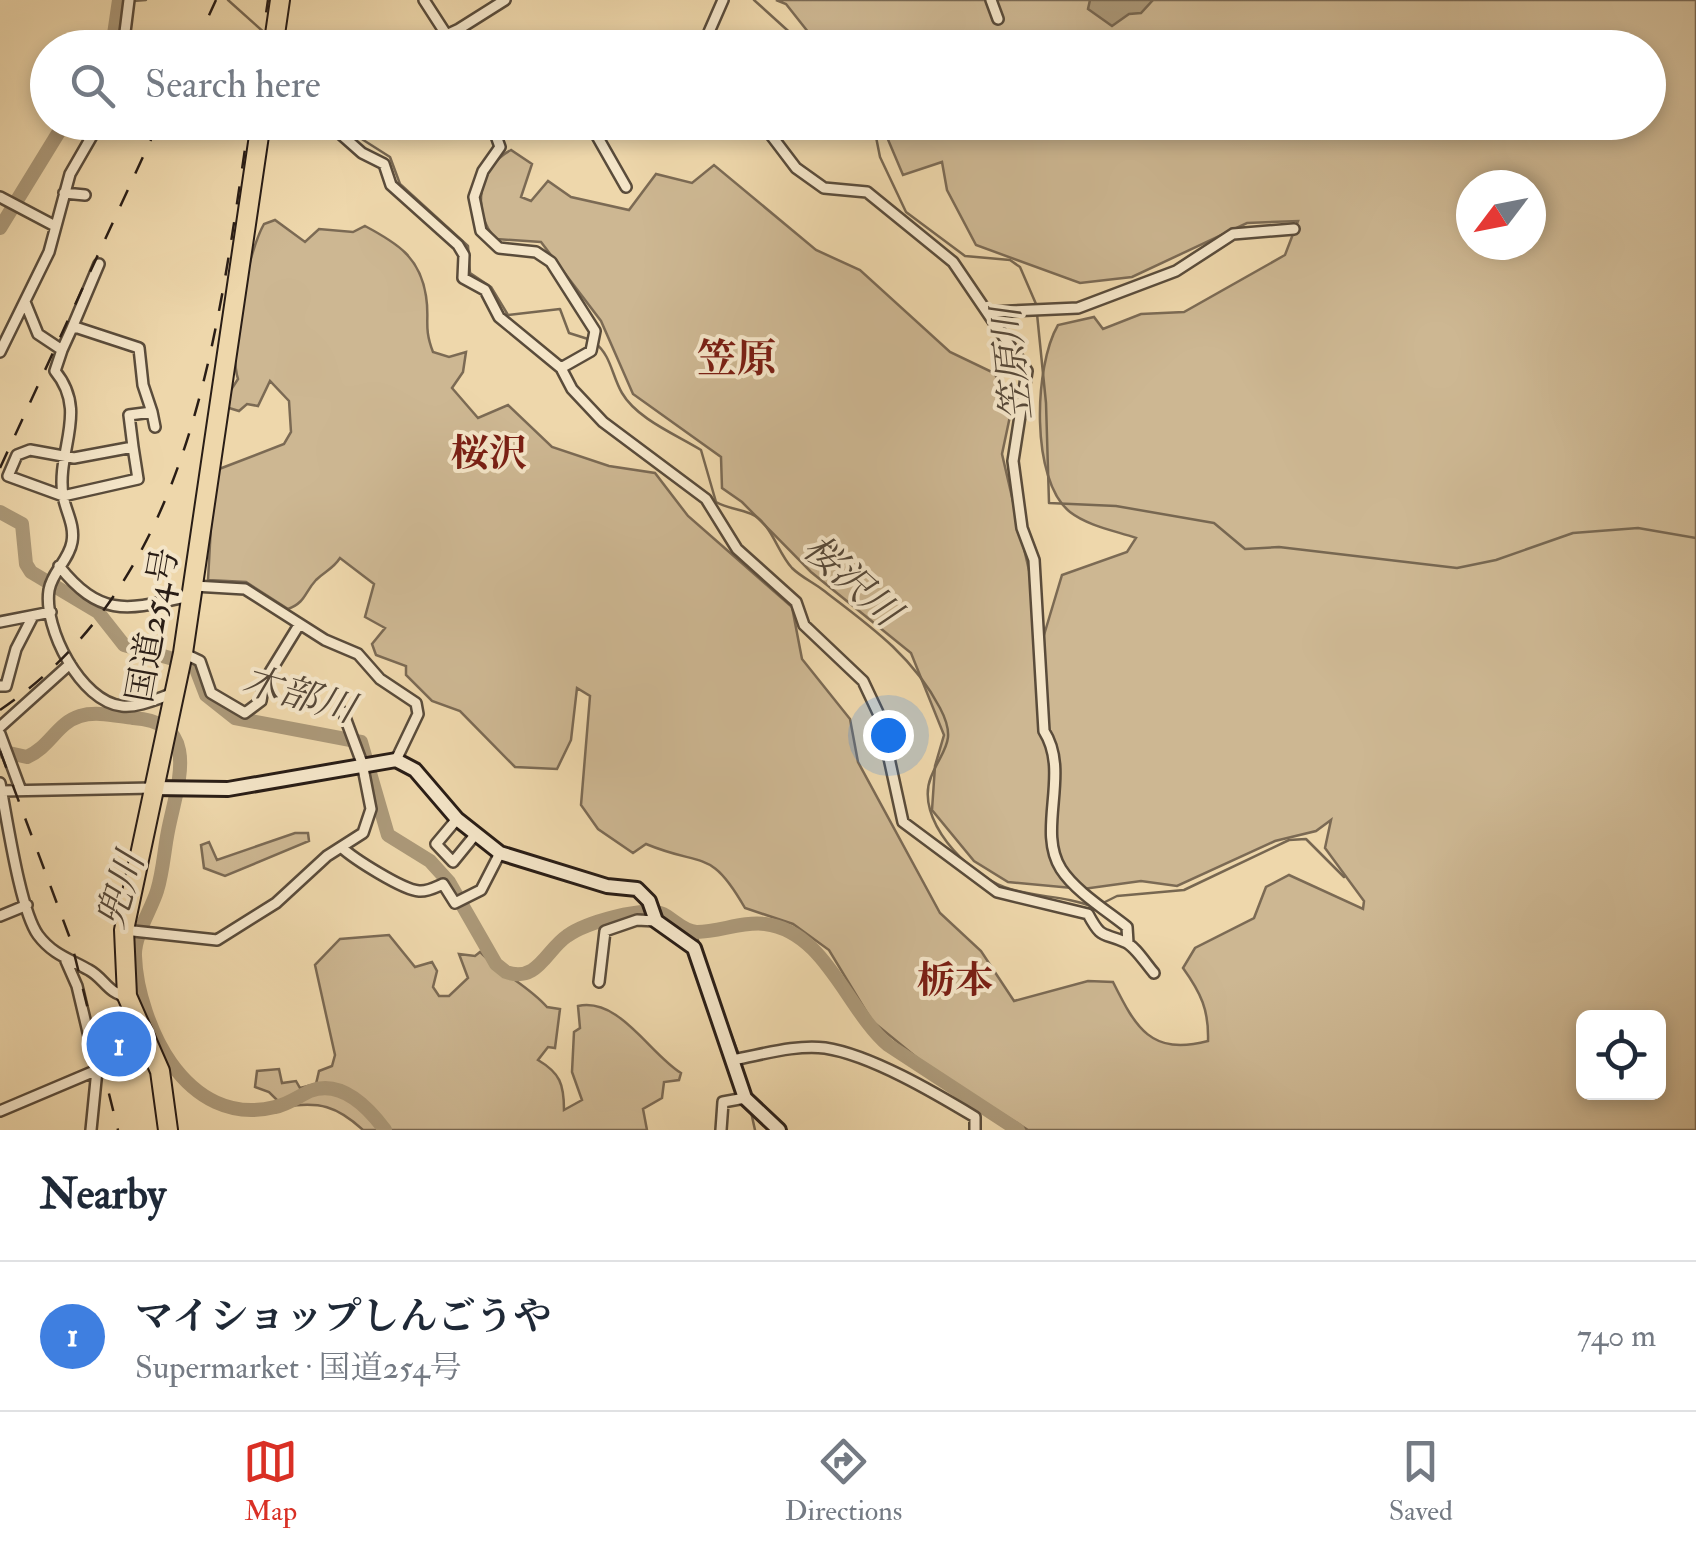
<!DOCTYPE html>
<meta charset="utf-8">
<style>
:root{--surface:#fff;--page:#f6f6f7;--text:#1f2937;--muted:#747a83;--line:#e0e1e3;--accent:#d93025}
body{margin:0;font-family:"IM FELL Double Pica","Noto Serif JP",serif;background:var(--page);color:var(--text)}
.controls{position:absolute;right:30px;bottom:30px;display:grid;overflow:hidden;border-radius:15px;box-shadow:0 5px 15px #0003}
.controls button{width:90px;height:90px;display:grid;place-items:center;padding:0;border:0;border-bottom:2px solid var(--line);background:var(--surface);color:var(--text);font:50px sans-serif}
.compass{position:absolute;left:1456px;top:170px;width:90px;height:90px;border-radius:50%;background:var(--surface);box-shadow:0 5px 15px #0003;rotate:238deg}
.you{position:absolute;left:888px;top:735px;width:35px;height:35px;margin:-25px;border:8px solid #fff;border-radius:50%;background:#1a73e8;box-shadow:0 0 0 15px #1a73e833}
.badge{display:grid;place-items:center;width:65px;height:65px;border-radius:50%;background:var(--accent);color:#fff;font-size:32px;font-weight:700}
.pin{position:absolute;translate:-50% -50%;border:5px solid #fff;box-shadow:0 2px 10px #0006}
.list{margin:0;padding:0;list-style:none}
h2{display:flex;justify-content:space-between;align-items:center;height:130px;margin:0;padding:0 40px;font-size:42px}
h2 small{font-size:32px;font-weight:400;color:var(--muted)}
.list li{display:grid;grid-template-columns:65px 1fr auto;gap:30px;align-items:center;box-sizing:border-box;height:150px;padding:0 40px;border-top:2px solid var(--line)}
.list b{display:block;font-size:38px;white-space:nowrap}
.list p{margin:0;font-size:32px;white-space:nowrap;color:var(--muted)}
.list em{font-size:32px;font-style:normal;color:var(--muted)}
.icon{flex:none;width:55px;height:55px;fill:none;stroke:currentColor;stroke-width:2;stroke-linecap:round;stroke-linejoin:round}
.map{position:relative;flex:none;width:1696px;height:1130px;overflow:hidden}
.search{position:absolute;background:var(--surface);box-shadow:0 5px 15px #0003;left:30px;right:30px;top:30px;height:110px;display:flex;align-items:center;gap:25px;box-sizing:border-box;padding:0 35px;border-radius:55px;color:var(--muted);font-size:38px}
.sheet{height:280px;background:var(--surface)}
nav{display:flex;justify-content:space-around;align-items:center;box-sizing:border-box;height:140px;border-top:2px solid var(--line);background:var(--surface);font-size:28px;color:var(--muted)}
nav a{display:grid;justify-items:center;gap:5px}
nav .on{color:var(--accent)}
.map>svg:first-child{display:block}
.green{fill:#cdb792;stroke:#7b6a54;stroke-width:2.5;fill-rule:evenodd}
.water{fill:#ab9878;stroke:#776751;stroke-width:2.5}
.lines{fill:none;stroke-linecap:round;stroke-linejoin:round}
.stream{stroke:#776751;stroke-width:2.5}
.river{stroke:#ab9878;stroke-width:14}
.street-casing{stroke:#5a4c3b;stroke-width:14}
.secondary-casing{stroke:#291d16;stroke-width:18}
.highway-casing{stroke:#291d16;stroke-width:22}
.street{stroke:#f4e5c8;stroke-width:9}
.secondary{stroke:#f4e5c8;stroke-width:12}
.highway{stroke:#eed7ab;stroke-width:18}
.rail{stroke:#291d16;stroke-width:2.5;stroke-dasharray:18 18;stroke-linecap:butt}
.labels{text-anchor:middle;stroke-width:8;stroke-linejoin:round;paint-order:stroke}
.street-label{font-size:35px;fill:#291d16;stroke:#f4e5c8}
.water-label{font-size:38px;font-style:italic;fill:#564838;stroke:#f4e5c8}
.neighbourhood-label{font-size:38px;font-weight:bold;fill:#7a1f14;stroke:#f4e5c8}
.quarter-label{font-size:40px;font-weight:bold;fill:#7a1f14;stroke:#f4e5c8}
</style>
<div class="map">
<svg width="1696" height="1130" viewBox="0 0 1696 1130">
<rect width="100%" height="100%" fill="#eed7ab"/>
<filter id="stains"><feTurbulence type="fractalNoise" baseFrequency=".002" numOctaves="4"/><feColorMatrix values="0 0 0 0 .2 0 0 0 0 .09 0 0 0 0 .02 0 0 0 .5 -.17"/></filter>
<radialGradient id="worn" r=".72"><stop offset=".6" stop-color="#630" stop-opacity="0"/><stop offset="1" stop-color="#630" stop-opacity=".3"/></radialGradient>
<!-- green -->
<path class="green" d="M 776,0 L 1696,0 L 1696,1130 L 1028,1130 L 927,1066 L 872,1021 L 829,950 L 793,924 L 745,908 C 710,847 704,868 646,844 L 633,853 L 598,829 L 581,805 L 590,696 L 577,688 L 571,740 L 557,769 L 515,767 L 460,711 L 432,701 L 406,675 L 406,666 L 376,655 L 372,644 L 385,628 L 365,617 L 374,584 L 340,558 C 333,569 325,571 316,580 C 304,593 306,602 288,609 L 246,582 L 208,580 L 214,471 L 284,444 L 291,432 L 289,401 L 270,381 L 258,406 L 247,404 L 239,411 L 229,408 L 227,396 L 238,379 C 228,348 248,252 264,224 L 275,220 L 305,242 L 319,229 L 353,232 L 365,226 C 397,243 420,257 426,296 C 430,320 423,326 433,352 L 449,357 L 466,352 L 463,372 L 452,388 L 478,418 L 508,405 L 552,447 L 609,466 L 655,473 L 688,516 L 792,607 L 802,659 L 850,719 L 858,762 L 940,913 L 981,951 L 1014,1001 L 1088,981 L 1113,982 C 1136,1028 1151,1056 1208,1041 C 1209,1010 1201,993 1183,968 L 1195,948 L 1254,918 L 1266,887 L 1289,875 L 1363,909 L 1364,901 L 1325,848 L 1331,820 L 1316,831 L 1275,841 L 1177,886 L 1141,881 L 1083,889 L 1008,882 L 974,861 L 932,810 L 935,766 L 944,735 L 911,653 L 811,572 L 742,502 L 722,488 L 721,457 L 633,394 L 601,321 L 541,242 L 496,239 C 471,213 478,167 511,150 L 532,164 L 521,197 L 531,201 L 548,181 L 571,197 L 629,210 L 656,174 L 692,183 L 714,165 L 816,250 L 860,270 L 950,352 L 994,373 L 1013,402 L 1002,454 L 1044,635 L 1062,575 L 1127,552 L 1136,538 C 1116,531 1088,526 1070,512 C 1030,480 1034,366 1058,325 L 1094,317 L 1103,329 L 1141,314 L 1184,312 L 1285,255 L 1298,221 L 1247,223 L 1132,277 L 1080,283 L 976,245 L 947,190 L 942,162 L 903,175 L 881,123 L 1648,122 L 1648,48 L 820,47 L 786,4 ZM 1471,185 L 1531,185 L 1531,245 L 1471,245 ZM 1584,1018 L 1658,1018 L 1658,1092 L 1584,1092 Z
M 295,833 L 308,833 L 309,841 L 225,876 L 204,868 L 201,845 L 209,842 L 217,860 Z
M 389,935 L 415,967 L 432,962 L 437,971 L 433,987 L 439,996 L 449,996 L 468,978 L 459,954 L 475,956 L 480,952 C 501,974 528,985 547,1007 L 560,1009 L 555,1048 L 548,1047 L 538,1060 C 560,1073 564,1084 564,1110 L 582,1100 L 572,1072 L 574,1032 L 580,1028 L 578,1006 C 619,997 649,1053 681,1073 L 679,1080 L 664,1082 L 662,1098 L 643,1109 L 647,1130 L 363,1130 C 337,1106 319,1101 284,1107 L 269,1092 L 255,1087 L 257,1071 L 279,1069 L 282,1083 L 296,1081 L 300,1088 L 316,1084 L 319,1071 L 332,1066 L 335,1055 L 315,965 L 340,939 Z"/>
<!-- water -->
<path class="water" d="M 1090,0 L 1151,0 L 1152,1 L 1141,13 L 1129,14 L 1112,26 L 1088,9 Z"/>
<g class="lines">
<!-- stream -->
<path class="stream" d="M 228,0 L 267,35
M 754,0 L 807,48
M 133,1 L 146,0
M 335,122 L 390,157 L 400,184 L 468,246 L 470,273 L 491,287 L 508,315 L 560,309 L 569,333 L 588,339
M 873,122 L 880,157 L 906,212 L 965,256 L 1010,260 L 1020,267 L 1036,304 L 1046,403 L 1049,503 L 1116,506 L 1214,523 L 1245,549 L 1279,547 L 1457,568 L 1496,560 L 1573,533 L 1638,528 L 1696,538
M 595,343 C 611,355 612,376 622,393 C 637,419 677,435 701,450 L 716,502 C 729,510 748,509 758,518 C 773,530 779,554 792,568 C 801,577 814,583 823,590 C 869,625 913,656 940,708 C 958,742 942,749 931,777 C 914,819 967,873 1004,887 C 1033,898 1065,895 1093,907
M 1101,904 L 1117,896 L 1184,890 L 1289,840 L 1306,839 L 1344,877
M 695,932 L 704,957
M 724,1016 L 739,1055
M 751,1112 L 755,1130"/>
<!-- river -->
<path class="river" d="M 112,48 L 119,0
M 0,228 L 65,122
M 0,512 L 22,524 L 26,564 L 31,572 L 98,612 L 124,645 L 177,660
M 189,664 L 196,669 L 206,695 L 235,718 L 361,742 L 388,835 L 430,861 L 449,882 L 496,964 L 506,972 C 538,983 546,950 567,936 C 585,923 642,906 663,914 C 673,919 684,932 697,932 C 719,932 743,921 765,924 C 825,931 847,1010 888,1045 L 1018,1130
M 0,751 L 27,757 C 50,747 57,723 80,716 C 96,711 116,716 133,718 C 204,722 176,788 168,831 C 164,851 163,872 157,891 C 151,910 134,936 135,956 C 136,990 151,1035 171,1063 C 196,1098 231,1118 275,1107 C 287,1105 299,1096 310,1091 C 341,1079 368,1107 385,1130"/>
<defs>
<path id="street" d="M 424,0 L 455,48
M 991,0 L 998,19
M 449,36 L 595,48
M 123,48 L 129,0
M 418,48 L 459,29 L 505,0
M 718,48 L 709,32 L 723,0
M 327,122 L 362,153 L 384,164 L 391,185 L 458,245 L 464,255 L 463,278 L 485,290 L 499,317 L 561,368 L 572,389 L 603,422 L 706,499 L 737,549 L 796,602 L 804,625 L 863,681 L 880,717 L 903,822 L 997,892 L 1088,914 C 1102,940 1102,932 1125,942 C 1135,946 1146,964 1154,973
M 491,122 L 500,147 L 483,171 L 474,197 L 481,231 L 499,248 L 536,252 L 551,262 L 595,331 L 591,351 L 561,368
M 589,122 L 626,187
M 761,122 L 796,168 L 824,188 L 867,192 L 953,262 L 1027,371 L 1013,461 L 1022,528 L 1034,560 L 1044,731 C 1071,773 1036,830 1061,869 C 1075,891 1107,911 1127,927 L 1128,943
M 260,130 L 280,122
M 64,193 L 85,195
M 0,197 L 55,226
M 25,302 L 38,334 L 62,350 L 55,371 C 89,412 56,450 63,496 C 66,512 75,525 72,542 C 69,560 52,572 49,590 C 43,628 81,702 122,706 C 138,708 159,698 174,693
M 990,312 L 1078,308 L 1176,271 L 1233,234 L 1294,229
M 72,328 L 99,264
M 62,350 L 72,328 L 78,328 L 139,348 L 143,385 L 152,412
M 0,352 L 49,252 L 70,174 L 100,122
M 133,447 L 138,479 L 63,496 L 8,476 L 17,455 L 30,450 L 74,458 Z
M 133,447 L 129,415 L 152,412 L 155,427
M 59,566 C 102,620 130,609 190,596
M 194,586 L 245,589 L 325,640 L 358,654 L 380,679 L 416,703 L 418,714 L 396,760
M 0,622 L 51,612
M 183,653 L 200,661 L 211,693 L 245,713 L 261,701 L 264,682 L 299,625
M 0,686 L 6,686 L 16,649 L 32,618
M 0,727 L 70,664
M 0,734 L 20,788
M 0,783 C 7,818 20,910 38,935 C 53,955 70,959 89,970 C 104,978 108,994 127,996
M 2,791 L 153,788
M 457,819 L 436,844 L 453,862 L 475,835
M 341,847 C 354,859 403,890 419,891 C 427,892 436,887 443,884 L 455,903 L 481,890 L 500,853
M 0,916 L 27,905
M 124,930 L 217,940 L 276,903 L 327,856 L 363,833 L 371,809 L 362,763 L 343,712
M 66,961 L 77,986 L 97,1070 L 91,1130
M 599,982 L 605,931 L 637,920 L 656,921
M 732,1060 C 761,1055 796,1044 825,1048 C 871,1055 935,1093 975,1117 L 975,1130
M 0,1111 L 97,1070
M 721,1130 L 723,1102 L 745,1098"/>
<path id="secondary" d="M 153,788 L 228,789 L 396,760 L 415,770 L 457,819 L 500,853 L 607,886 L 637,889 L 649,901 L 656,921 L 694,948 L 745,1098 L 779,1130"/>
<path id="highway" d="M 273,48 L 280,0
M 168,1130 L 160,1071 L 127,996 L 124,930 L 183,653 L 261,122"/>
</defs>
<!-- street casing -->
<use href="#street" class="street-casing"/>
<!-- secondary casing -->
<use href="#secondary" class="secondary-casing"/>
<!-- highway casing -->
<use href="#highway" class="highway-casing"/>
<!-- street -->
<use href="#street" class="street"/>
<!-- secondary -->
<use href="#secondary" class="secondary"/>
<!-- highway -->
<use href="#highway" class="highway"/>
<!-- rail -->
<path class="rail" d="M 194,48 L 216,0
M 261,48 L 268,0
M 0,468 L 159,122
M 0,710 C 193,579 217,335 249,122
M 0,751 L 71,941 L 118,1130"/>
</g>
<g class="labels">
<!-- street labels -->
<g class="street-label">
<text transform="translate(152 625) rotate(-80)" y="12">国道254号</text>
</g>
<!-- water labels -->
<g class="water-label">
<text transform="translate(1011 364) rotate(-96)" y="13">笠原川</text>
<text transform="translate(852 580) rotate(42)" y="13">桜沢川</text>
<text transform="translate(299 694) rotate(16)" y="13">木部川</text>
<text transform="translate(120 890) rotate(-73)" y="13">兜川</text>
</g>
<!-- neighbourhood labels -->
<g class="neighbourhood-label">
<text x="489" y="466">桜沢</text>
<text x="955" y="993">栃本</text>
</g>
<!-- quarter labels -->
<g class="quarter-label">
<text x="737" y="372">笠原</text>
</g>
</g>
<rect width="100%" height="100%" filter="url(#stains)"/>
<rect width="100%" height="100%" fill="url(#worn)"/>
</svg>
<div class="controls">
<button><svg class="icon" aria-label="locate" viewBox="0 0 24 24"><circle cx="12" cy="12" r="6"/><path d="M12 2v4M12 18v4M2 12h4M18 12h4"/></svg></button>
</div>
<svg class="compass" viewBox="-18 -18 36 36"><path d="M0-13l5 13h-10z" fill="#e53935"/><path d="M0 13l5-13h-10z" fill="#747a83"/></svg>
<div class="you"></div>
<div class="pin badge" style="left:119px;top:1044px;background:#3f7fe0">1</div>
<div class="search"><svg class="icon" aria-label="search" viewBox="0 0 24 24"><circle cx="10" cy="10" r="6"/><path d="M15 15l6 6"/></svg>Search here</div>
</div>
<section class="sheet">
<h2>Nearby<small></small></h2>
<ul class="list">
<li><span class="badge" style="background:#3f7fe0">1</span><div><b>マイショップしんごうや</b><p>Supermarket · 国道254号</p></div><em>740 m</em></li>
</ul>
</section>
<nav>
<a class="on"><svg class="icon" aria-label="map" viewBox="0 0 24 24"><path d="M3 6l6-2 6 2 6-2v14l-6 2-6-2-6 2zM9 4v14M15 6v14"/></svg>Map</a>
<a><svg class="icon" aria-label="directions" viewBox="0 0 24 24"><path d="M12 3l9 9-9 9-9-9zM9 14v-3h6M13 9l2 2-2 2"/></svg>Directions</a>
<a><svg class="icon" aria-label="saved" viewBox="0 0 24 24"><path d="M7 4h10v16l-5-4-5 4z"/></svg>Saved</a>
</nav>
